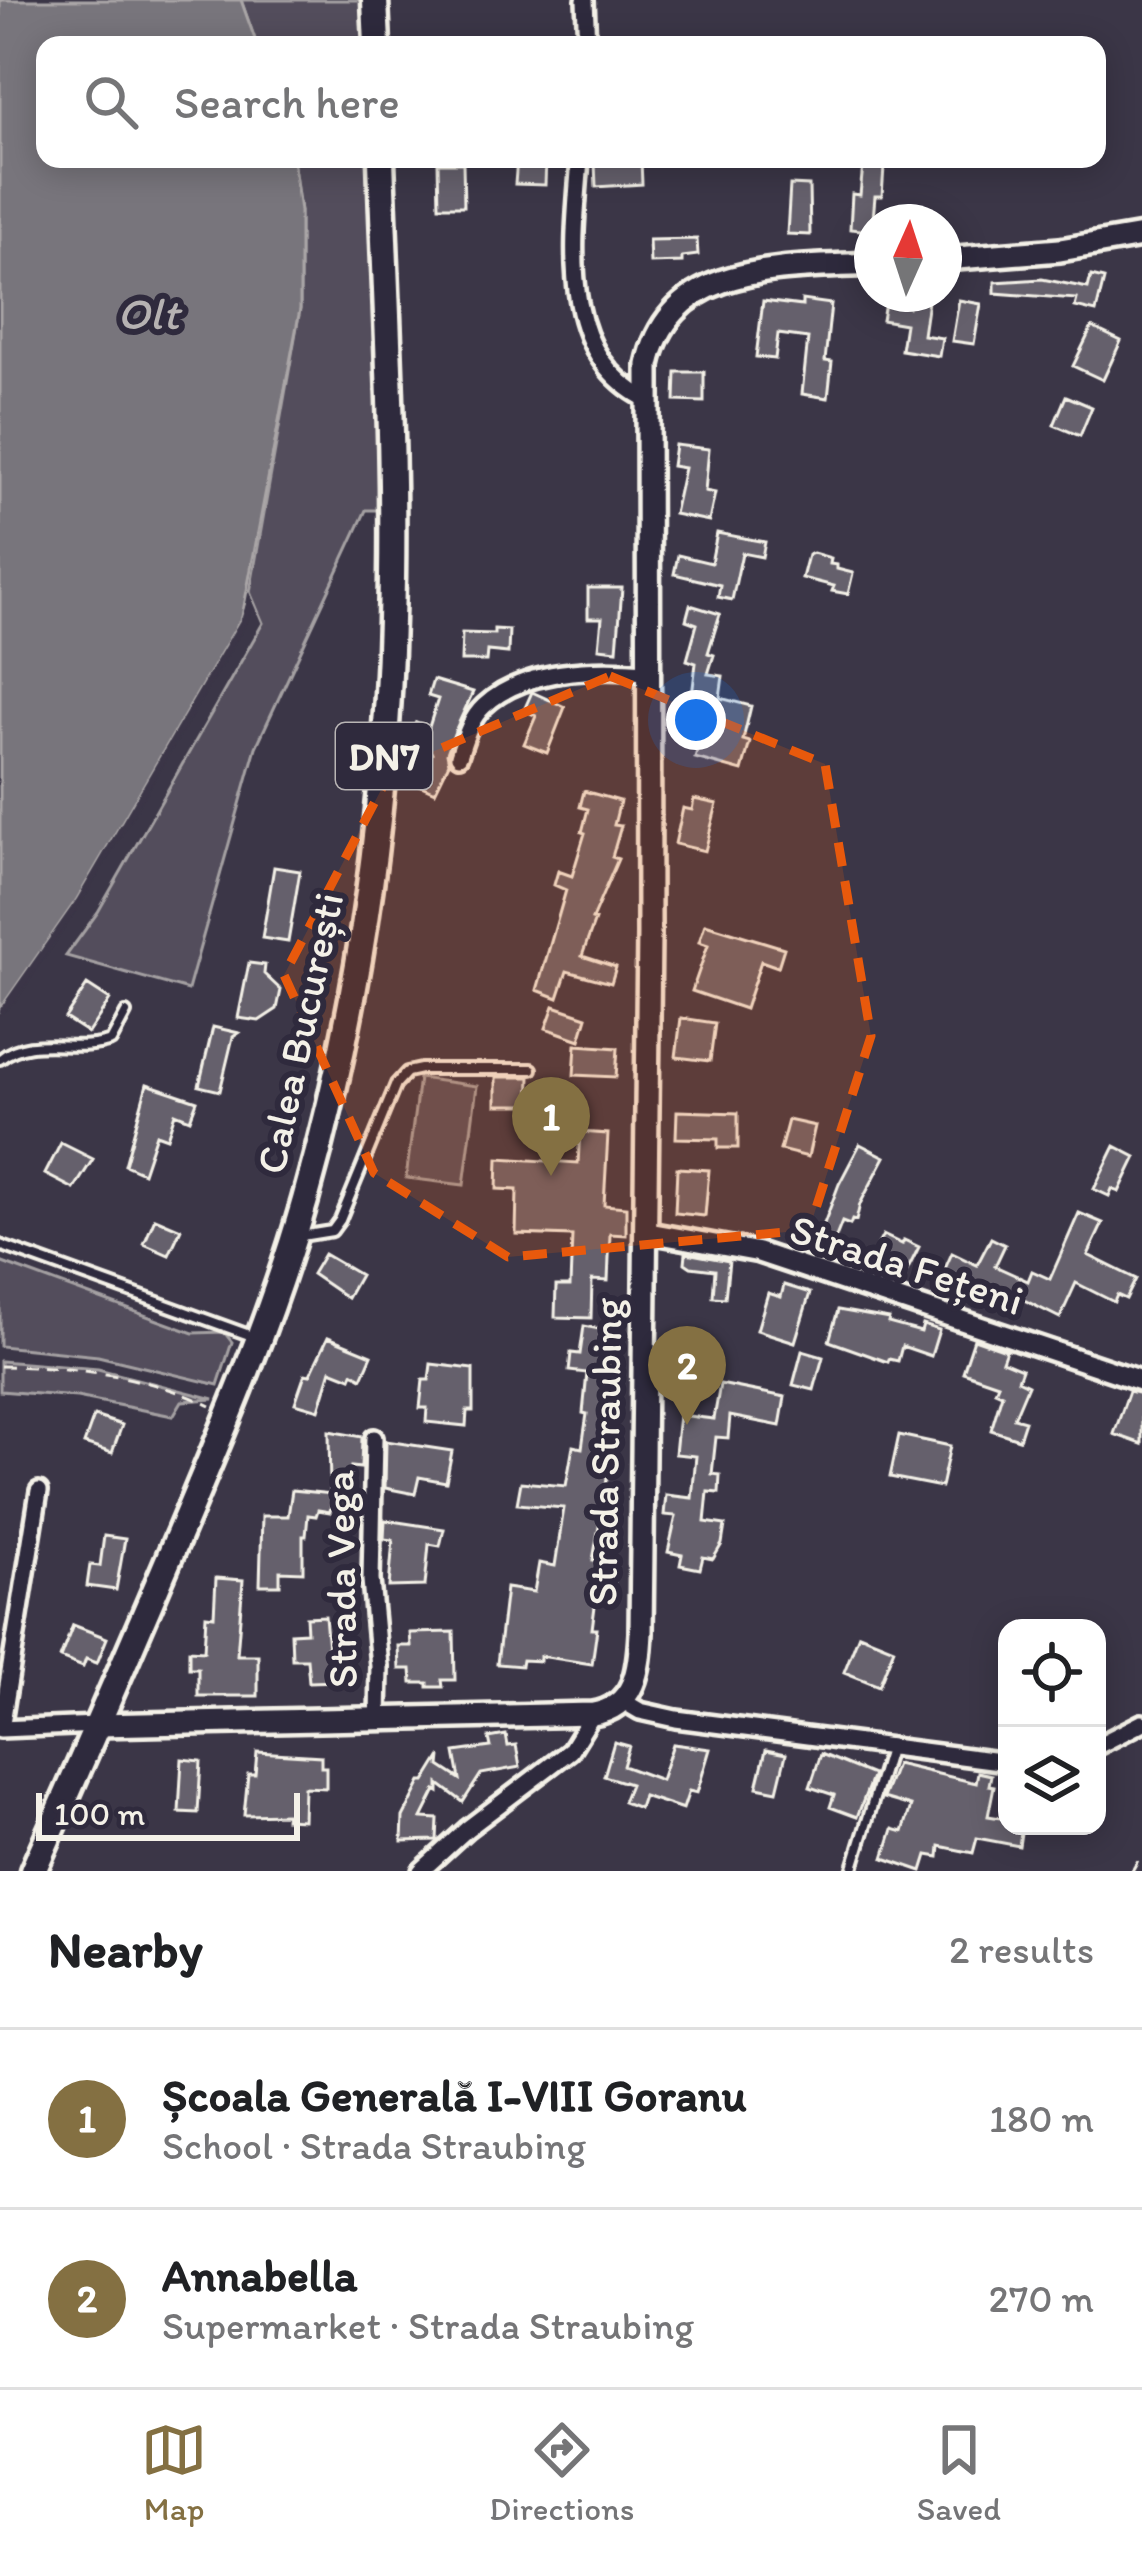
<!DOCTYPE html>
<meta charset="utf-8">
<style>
:root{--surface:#fff;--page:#f2f2f2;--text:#202124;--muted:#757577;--line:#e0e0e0;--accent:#847042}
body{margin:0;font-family:Itim,sans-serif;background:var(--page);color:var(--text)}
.controls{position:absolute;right:36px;bottom:36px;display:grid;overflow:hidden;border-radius:24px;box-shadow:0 6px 30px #0003}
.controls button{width:108px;height:108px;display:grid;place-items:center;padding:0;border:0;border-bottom:3px solid var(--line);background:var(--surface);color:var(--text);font:60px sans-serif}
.compass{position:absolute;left:854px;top:204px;width:108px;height:108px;border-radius:50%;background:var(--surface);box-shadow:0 6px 30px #0003;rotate:3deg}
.scale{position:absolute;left:36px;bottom:30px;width:264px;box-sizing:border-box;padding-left:12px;border:6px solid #f4f1e8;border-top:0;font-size:33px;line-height:42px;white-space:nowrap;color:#f4f1e8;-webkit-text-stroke:9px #2f2a3d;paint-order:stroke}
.you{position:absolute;left:696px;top:720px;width:42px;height:42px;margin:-30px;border:9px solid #fff;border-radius:50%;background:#1a73e8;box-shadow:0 0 0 18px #1a73e833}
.badge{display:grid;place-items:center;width:78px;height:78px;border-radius:50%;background:var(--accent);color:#fff;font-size:39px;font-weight:700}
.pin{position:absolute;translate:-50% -99px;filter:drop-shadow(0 3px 6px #0008)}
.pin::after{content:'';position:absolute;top:63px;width:42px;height:36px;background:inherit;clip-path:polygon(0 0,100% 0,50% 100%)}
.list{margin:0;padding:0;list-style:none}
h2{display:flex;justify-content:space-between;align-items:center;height:156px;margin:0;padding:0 48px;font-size:51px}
h2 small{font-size:39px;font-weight:400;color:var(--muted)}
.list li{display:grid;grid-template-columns:78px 1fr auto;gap:36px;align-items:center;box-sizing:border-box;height:180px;padding:0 48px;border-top:3px solid var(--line)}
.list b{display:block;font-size:45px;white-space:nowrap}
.list p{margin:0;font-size:39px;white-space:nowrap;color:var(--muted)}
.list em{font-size:39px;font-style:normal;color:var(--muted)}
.icon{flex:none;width:66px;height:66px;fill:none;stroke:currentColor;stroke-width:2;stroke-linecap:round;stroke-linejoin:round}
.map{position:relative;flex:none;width:1142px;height:1871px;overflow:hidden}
.search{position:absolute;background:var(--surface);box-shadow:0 6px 30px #0003;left:36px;right:36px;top:36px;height:132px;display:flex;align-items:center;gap:30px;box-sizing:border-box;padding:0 42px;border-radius:24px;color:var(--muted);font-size:45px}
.sheet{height:516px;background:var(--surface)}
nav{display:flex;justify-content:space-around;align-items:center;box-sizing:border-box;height:168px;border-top:3px solid var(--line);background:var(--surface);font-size:33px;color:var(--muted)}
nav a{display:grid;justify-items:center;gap:6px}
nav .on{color:var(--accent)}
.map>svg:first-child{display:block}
.green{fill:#534e5c;stroke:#a4a0a2;stroke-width:3}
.water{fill:#78747b;stroke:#aaa6a7;stroke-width:3}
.pier{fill:#3b3647}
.building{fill:#65616c;stroke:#f4f1e8;stroke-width:3}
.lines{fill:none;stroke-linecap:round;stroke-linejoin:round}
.service-casing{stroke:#f4f1e8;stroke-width:16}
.minor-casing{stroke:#f4f1e8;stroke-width:24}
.tertiary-casing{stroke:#f4f1e8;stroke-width:27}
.secondary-casing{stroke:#f4f1e8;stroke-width:30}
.trunk-casing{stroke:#f4f1e8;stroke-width:33}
.path{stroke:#f4f1e8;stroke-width:3;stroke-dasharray:12 9;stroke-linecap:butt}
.service{stroke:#2f2a3d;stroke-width:8}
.minor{stroke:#2f2a3d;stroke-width:15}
.tertiary{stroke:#2f2a3d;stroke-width:18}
.secondary{stroke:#2f2a3d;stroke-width:21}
.trunk{stroke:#2f2a3d;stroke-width:24}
.marked{fill:#e8590c;fill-opacity:0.2;stroke:#e8590c;stroke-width:9;stroke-dasharray:24 15;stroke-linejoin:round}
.labels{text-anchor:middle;stroke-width:12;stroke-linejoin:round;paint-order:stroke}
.shield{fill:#2f2a3d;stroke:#b9b5b5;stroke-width:3}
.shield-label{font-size:39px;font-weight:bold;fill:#f4f1e8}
.street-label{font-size:42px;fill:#f4f1e8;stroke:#2f2a3d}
.water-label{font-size:45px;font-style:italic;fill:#b6b2b2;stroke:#2f2a3d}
</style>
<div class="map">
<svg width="1142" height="1871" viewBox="0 0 1142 1871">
<rect width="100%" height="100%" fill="#3b3647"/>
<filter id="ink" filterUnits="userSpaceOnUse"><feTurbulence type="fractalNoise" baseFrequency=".00833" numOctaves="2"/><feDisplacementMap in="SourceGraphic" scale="24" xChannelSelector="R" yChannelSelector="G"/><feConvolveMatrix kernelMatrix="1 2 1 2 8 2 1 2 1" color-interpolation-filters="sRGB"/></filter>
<g filter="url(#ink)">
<!-- green -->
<path class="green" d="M 241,0 L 361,0 L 364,45 L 257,45 Z
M 293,159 L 369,159 L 379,510 L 366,510 L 256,747 L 188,990 L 66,956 L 98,912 L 263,623 L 250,592 L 300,309 L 300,211 Z
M 419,1078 L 477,1086 L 464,1185 L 406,1178 Z
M 0,1262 L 193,1333 L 224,1332 L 232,1342 L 218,1385 L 98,1356 L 0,1346 Z
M 0,1361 L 98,1369 L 214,1399 L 182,1401 L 173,1416 L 77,1397 L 0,1391 Z"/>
<!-- water -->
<path class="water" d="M 0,0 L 241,0 L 257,45 L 45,45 L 45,159 L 293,159 L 300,211 L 300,309 L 242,617 L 77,899 L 0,1009 Z"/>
<!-- pier -->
<path class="pier" d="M 250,592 L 253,600 L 248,620 L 82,902 L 16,1000 L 0,1015 L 0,1009 L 77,899 L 242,617 Z"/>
<!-- building -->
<path class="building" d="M 517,159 L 546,159 L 545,185 L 515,184 Z
M 641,160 L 642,184 L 596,187 L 595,162 Z
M 438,163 L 463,163 L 464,206 L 439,206 Z
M 863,165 L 884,167 L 882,196 L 875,196 L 872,231 L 850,229 L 852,194 L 860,195 Z
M 790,185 L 809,186 L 810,235 L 787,234 Z
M 697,239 L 698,255 L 682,257 L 682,262 L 650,263 L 649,240 Z
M 1091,276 L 1104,279 L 1096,312 L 1075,307 L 1077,299 L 995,293 L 995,282 L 1042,279 L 1088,288 Z
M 909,294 L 929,294 L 923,335 L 942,338 L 939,356 L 901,350 L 905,324 L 882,320 L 885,303 L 908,307 Z
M 802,300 L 831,304 L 825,361 L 832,362 L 828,398 L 802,394 L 808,338 L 778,334 L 775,359 L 756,357 L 763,301 L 802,306 Z
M 959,300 L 981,304 L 974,344 L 952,341 Z
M 1092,327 L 1121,341 L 1103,380 L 1073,366 Z
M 676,372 L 704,372 L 704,402 L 675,401 Z
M 1066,396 L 1092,407 L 1080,436 L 1054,425 Z
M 675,445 L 709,449 L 705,491 L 715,493 L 709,521 L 674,514 L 684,468 L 672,466 Z
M 717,533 L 765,542 L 762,557 L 742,553 L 732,600 L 718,597 L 720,585 L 674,574 L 678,555 L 711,563 Z
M 813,553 L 831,558 L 830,564 L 837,565 L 837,569 L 853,573 L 848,594 L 832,591 L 834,586 L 802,578 L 808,555 Z
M 588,588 L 622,588 L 617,650 L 599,648 L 602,618 L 588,618 Z
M 690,605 L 720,614 L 708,653 L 714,655 L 708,674 L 723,676 L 720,698 L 751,706 L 743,740 L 750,742 L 742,771 L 695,758 L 708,710 L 703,710 L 704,704 L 691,704 L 696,663 L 687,660 L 697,624 L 686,620 Z
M 494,629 L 509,630 L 508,653 L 487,651 L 486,661 L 461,661 L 462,633 L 494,634 Z
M 433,680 L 473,692 L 455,731 L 447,753 L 449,763 L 435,792 L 417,784 L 432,753 L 407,742 L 416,722 L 429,727 L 438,699 L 428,696 Z
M 532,692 L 565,707 L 547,753 L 524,744 L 536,716 L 524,710 Z
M 584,791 L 620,801 L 614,825 L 621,826 L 612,857 L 618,859 L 592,919 L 595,920 L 582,956 L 616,967 L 611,983 L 567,971 L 558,998 L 537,990 L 566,890 L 554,885 L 558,871 L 572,876 L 585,833 L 582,832 L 588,809 L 580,807 Z
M 694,799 L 717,804 L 705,851 L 675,844 L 683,808 L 692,810 Z
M 274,867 L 300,871 L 288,942 L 262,938 Z
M 705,924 L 784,948 L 778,967 L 761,961 L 745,1009 L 692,991 L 708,945 L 699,942 Z
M 249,963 L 265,965 L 264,974 L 281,990 L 277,1009 L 259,1021 L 238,1018 Z
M 87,985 L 110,1000 L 88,1033 L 65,1018 Z
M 554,1006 L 587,1017 L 580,1040 L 546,1028 Z
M 681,1018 L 715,1023 L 710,1061 L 676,1057 Z
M 213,1027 L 239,1033 L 233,1037 L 220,1091 L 199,1086 Z
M 576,1045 L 618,1048 L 616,1077 L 574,1075 Z
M 496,1077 L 530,1077 L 529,1105 L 496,1105 Z
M 147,1084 L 197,1101 L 190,1119 L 175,1113 L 167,1138 L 156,1134 L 143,1173 L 125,1165 Z
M 677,1111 L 738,1113 L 738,1148 L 718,1148 L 718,1139 L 676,1138 Z
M 788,1120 L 815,1126 L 808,1157 L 780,1150 Z
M 580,1132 L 608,1134 L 604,1205 L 626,1207 L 626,1235 L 610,1234 L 608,1281 L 592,1280 L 591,1318 L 555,1317 L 556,1286 L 570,1286 L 572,1236 L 516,1234 L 517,1190 L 497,1189 L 498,1158 L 578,1163 Z
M 61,1143 L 93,1159 L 74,1189 L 45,1174 Z
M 860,1144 L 885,1157 L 860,1204 L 856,1221 L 852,1220 L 850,1225 L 842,1222 L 834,1242 L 819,1237 L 839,1184 Z
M 1115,1146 L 1136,1157 L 1119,1192 L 1112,1189 L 1109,1196 L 1094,1189 Z
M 677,1168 L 709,1170 L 705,1216 L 675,1213 Z
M 1079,1213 L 1103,1223 L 1088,1255 L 1136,1279 L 1126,1299 L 1117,1295 L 1114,1302 L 1076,1283 L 1060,1318 L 1008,1292 L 1000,1308 L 978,1301 L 940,1280 L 952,1253 L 977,1265 L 991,1238 L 1005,1245 L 995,1266 L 1028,1281 L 1032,1271 L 1050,1279 Z
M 155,1218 L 181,1229 L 169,1255 L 144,1244 Z
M 883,1235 L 902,1244 L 904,1240 L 919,1247 L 906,1273 L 877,1259 L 880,1255 L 874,1252 Z
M 686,1253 L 729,1261 L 725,1298 L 713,1297 L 715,1270 L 691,1267 L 685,1263 Z
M 324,1254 L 360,1275 L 347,1298 L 312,1274 Z
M 784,1285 L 810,1293 L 795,1342 L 757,1330 L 768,1293 L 781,1297 Z
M 838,1310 L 889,1319 L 888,1323 L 921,1332 L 923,1325 L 939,1330 L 931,1356 L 902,1346 L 898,1361 L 889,1359 L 888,1362 L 829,1341 Z
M 584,1326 L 610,1331 L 609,1339 L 623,1341 L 620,1356 L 609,1354 L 605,1395 L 616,1396 L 606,1487 L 593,1560 L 617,1563 L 614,1585 L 598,1583 L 592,1629 L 597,1629 L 592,1664 L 540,1656 L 540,1661 L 522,1660 L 521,1666 L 497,1664 L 506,1588 L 534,1592 L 539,1563 L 555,1566 L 564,1508 L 517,1504 L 521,1482 L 566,1486 L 573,1446 L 582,1448 L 587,1414 L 583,1413 L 587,1373 L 569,1371 L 571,1353 L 580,1354 Z
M 328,1337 L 372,1355 L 362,1378 L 353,1373 L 351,1378 L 331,1370 L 319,1410 L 295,1403 L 305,1374 L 310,1375 Z
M 974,1339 L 1006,1350 L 1002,1361 L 1022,1369 L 1018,1380 L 1028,1385 L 1014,1418 L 1025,1421 L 1019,1439 L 991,1430 L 1002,1394 L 995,1391 L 998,1384 L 963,1372 Z
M 802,1351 L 823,1357 L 814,1390 L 793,1385 Z
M 431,1364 L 473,1369 L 473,1411 L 467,1411 L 466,1426 L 426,1422 L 427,1408 L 420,1408 L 423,1380 L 429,1380 Z
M 720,1384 L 785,1397 L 780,1426 L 730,1416 L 728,1438 L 716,1437 L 712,1474 L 720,1475 L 719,1493 L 708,1492 L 705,1522 L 725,1525 L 722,1544 L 713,1559 L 703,1557 L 700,1569 L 680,1565 L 682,1555 L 668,1552 L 676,1516 L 664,1515 L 666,1495 L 692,1498 L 696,1456 L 675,1454 L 679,1415 L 714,1419 Z
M 1129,1391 L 1142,1394 L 1142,1444 L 1114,1434 Z
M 94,1416 L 122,1425 L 112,1453 L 84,1444 Z
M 329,1431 L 362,1437 L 361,1468 L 351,1467 L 350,1491 L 330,1490 Z
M 899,1435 L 950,1446 L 941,1487 L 890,1477 Z
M 386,1441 L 452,1451 L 446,1482 L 419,1477 L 415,1494 L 385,1488 Z
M 292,1490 L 333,1494 L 330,1512 L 318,1510 L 316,1516 L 308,1515 L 306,1536 L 303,1536 L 303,1572 L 280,1571 L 280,1585 L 260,1585 L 262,1516 L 288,1516 Z
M 385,1520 L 444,1529 L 440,1546 L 429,1544 L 425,1586 L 389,1587 L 393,1540 L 384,1539 Z
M 104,1536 L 125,1539 L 116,1590 L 87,1586 L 90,1565 L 100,1566 Z
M 216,1578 L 243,1580 L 237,1655 L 258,1655 L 258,1696 L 198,1696 L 198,1668 L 189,1668 L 189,1650 L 204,1651 L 206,1615 L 214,1616 Z
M 325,1616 L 328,1649 L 337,1649 L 339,1681 L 309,1682 L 307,1659 L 292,1659 L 291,1633 L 307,1632 L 306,1617 Z
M 73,1625 L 107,1638 L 97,1663 L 86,1659 L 83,1667 L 60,1658 Z
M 454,1632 L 455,1680 L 442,1680 L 443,1687 L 428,1687 L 428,1683 L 412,1683 L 411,1669 L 399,1669 L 398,1646 L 411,1646 L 410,1633 Z
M 859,1634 L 894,1648 L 879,1686 L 844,1672 Z
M 506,1735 L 508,1746 L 516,1745 L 520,1767 L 481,1774 L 463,1802 L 439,1784 L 439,1792 L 436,1790 L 422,1818 L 438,1819 L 437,1840 L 402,1841 L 403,1817 L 421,1782 L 425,1782 L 441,1756 L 440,1766 L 460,1779 L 455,1752 L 491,1747 L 489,1738 Z
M 614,1742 L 629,1746 L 623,1766 L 661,1780 L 673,1744 L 710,1749 L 697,1793 L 689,1791 L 683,1809 L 643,1796 L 639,1808 L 623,1802 L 630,1784 L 604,1776 Z
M 766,1750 L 786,1754 L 777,1791 L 757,1787 Z
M 257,1752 L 321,1756 L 321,1767 L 326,1767 L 326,1788 L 304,1787 L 303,1820 L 285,1819 L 286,1814 L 244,1815 L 248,1774 L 255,1774 Z
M 821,1754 L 873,1775 L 857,1817 L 830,1807 L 834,1795 L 810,1787 Z
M 182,1759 L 201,1761 L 198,1813 L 179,1812 Z
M 896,1764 L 976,1783 L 978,1772 L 991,1775 L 989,1785 L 994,1786 L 988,1816 L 1007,1819 L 1007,1826 L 1022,1826 L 1019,1846 L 977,1838 L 973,1853 L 940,1846 L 939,1857 L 927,1855 L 922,1871 L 884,1858 L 893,1829 L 903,1832 L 911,1806 L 883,1798 Z"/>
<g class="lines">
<defs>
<path id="service" d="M 0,1059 C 32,1033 74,1054 111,1041 L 126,1013
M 301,1236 L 332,1231 L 340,1220 L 396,1084 L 407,1072 L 421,1069 L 532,1069
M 0,1245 L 252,1336
M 852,1871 L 890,1746"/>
<path id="minor" d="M 585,0 L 587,45
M 580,159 C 574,242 557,353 646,399
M 459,756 C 465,738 470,719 484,706 C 524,668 596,668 647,672
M 374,1438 L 371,1580 L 379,1666 L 378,1719
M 623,1701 L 640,1711 L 676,1719 L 1007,1762
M 0,1729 L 98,1725
M 1,1729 L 39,1491
M 1097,1746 L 1142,1723
M 421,1871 L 467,1829 L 570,1751 L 593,1714"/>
<path id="tertiary" d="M 646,1232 L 757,1252 L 1142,1381"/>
<path id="secondary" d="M 944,259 L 1060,250 L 1142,236
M 98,1725 L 593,1714 C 636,1707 639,1669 641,1633 L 649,934 L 648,365 C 670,260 787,269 872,264"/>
<path id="trunk" d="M 375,0 L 377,45
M 33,1871 C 82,1761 130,1650 177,1539 C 224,1428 272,1316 305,1200 C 358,1012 386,816 391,620 C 396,467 386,313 381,159"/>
</defs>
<!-- service casing -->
<use href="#service" class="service-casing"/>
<!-- minor casing -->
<use href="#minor" class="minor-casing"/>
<!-- tertiary casing -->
<use href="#tertiary" class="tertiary-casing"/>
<!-- secondary casing -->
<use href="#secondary" class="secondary-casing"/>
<!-- trunk casing -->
<use href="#trunk" class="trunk-casing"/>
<!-- path -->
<path class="path" d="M 0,1366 C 72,1367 145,1374 211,1406
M 1132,1871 L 1142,1853"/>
<!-- service -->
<use href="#service" class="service"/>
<!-- minor -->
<use href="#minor" class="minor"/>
<!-- tertiary -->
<use href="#tertiary" class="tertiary"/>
<!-- secondary -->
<use href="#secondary" class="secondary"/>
<!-- trunk -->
<use href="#trunk" class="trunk"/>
</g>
</g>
<!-- marked area -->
<path class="marked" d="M 610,676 L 825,764 L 871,1036 L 809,1230 L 508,1257 L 374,1173 L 284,975 L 392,769 Z"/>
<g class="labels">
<!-- shield labels -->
<rect class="shield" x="336" y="723" width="96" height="66" rx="9"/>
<g class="shield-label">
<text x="384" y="770">DN7</text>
</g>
<!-- street labels -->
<g class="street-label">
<text transform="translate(299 1033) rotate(-78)" y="15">Calea București</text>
<text transform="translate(907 1264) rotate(18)" y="15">Strada Fețeni</text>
<text transform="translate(604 1452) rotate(-89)" y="15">Strada Straubing</text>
<text transform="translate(340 1579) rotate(-91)" y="15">Strada Vega</text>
</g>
<!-- water labels -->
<g class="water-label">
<text x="148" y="329">Olt</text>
</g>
</g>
</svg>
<div class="controls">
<button><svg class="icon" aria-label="locate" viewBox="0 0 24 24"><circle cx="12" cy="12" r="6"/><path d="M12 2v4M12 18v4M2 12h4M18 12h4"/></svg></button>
<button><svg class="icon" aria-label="layers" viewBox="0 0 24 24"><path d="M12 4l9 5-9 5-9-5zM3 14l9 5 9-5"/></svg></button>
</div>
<svg class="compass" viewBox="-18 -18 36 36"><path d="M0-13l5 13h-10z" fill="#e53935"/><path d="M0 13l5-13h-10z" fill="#757577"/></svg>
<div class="scale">100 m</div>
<div class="you"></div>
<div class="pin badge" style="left:551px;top:1176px">1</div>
<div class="pin badge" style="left:687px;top:1425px">2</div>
<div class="search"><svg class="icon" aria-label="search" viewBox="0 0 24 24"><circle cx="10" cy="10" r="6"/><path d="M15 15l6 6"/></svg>Search here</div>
</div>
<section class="sheet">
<h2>Nearby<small>2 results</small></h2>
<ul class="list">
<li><span class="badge">1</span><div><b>Școala Generală I-VIII Goranu</b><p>School · Strada Straubing</p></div><em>180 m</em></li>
<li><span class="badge">2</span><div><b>Annabella</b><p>Supermarket · Strada Straubing</p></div><em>270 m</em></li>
</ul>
</section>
<nav>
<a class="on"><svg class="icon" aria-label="map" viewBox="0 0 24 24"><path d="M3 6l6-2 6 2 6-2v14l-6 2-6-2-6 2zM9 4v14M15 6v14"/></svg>Map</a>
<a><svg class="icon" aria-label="directions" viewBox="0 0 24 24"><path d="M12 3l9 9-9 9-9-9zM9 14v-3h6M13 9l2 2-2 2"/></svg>Directions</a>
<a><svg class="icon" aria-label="saved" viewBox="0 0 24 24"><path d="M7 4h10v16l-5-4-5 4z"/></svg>Saved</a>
</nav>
